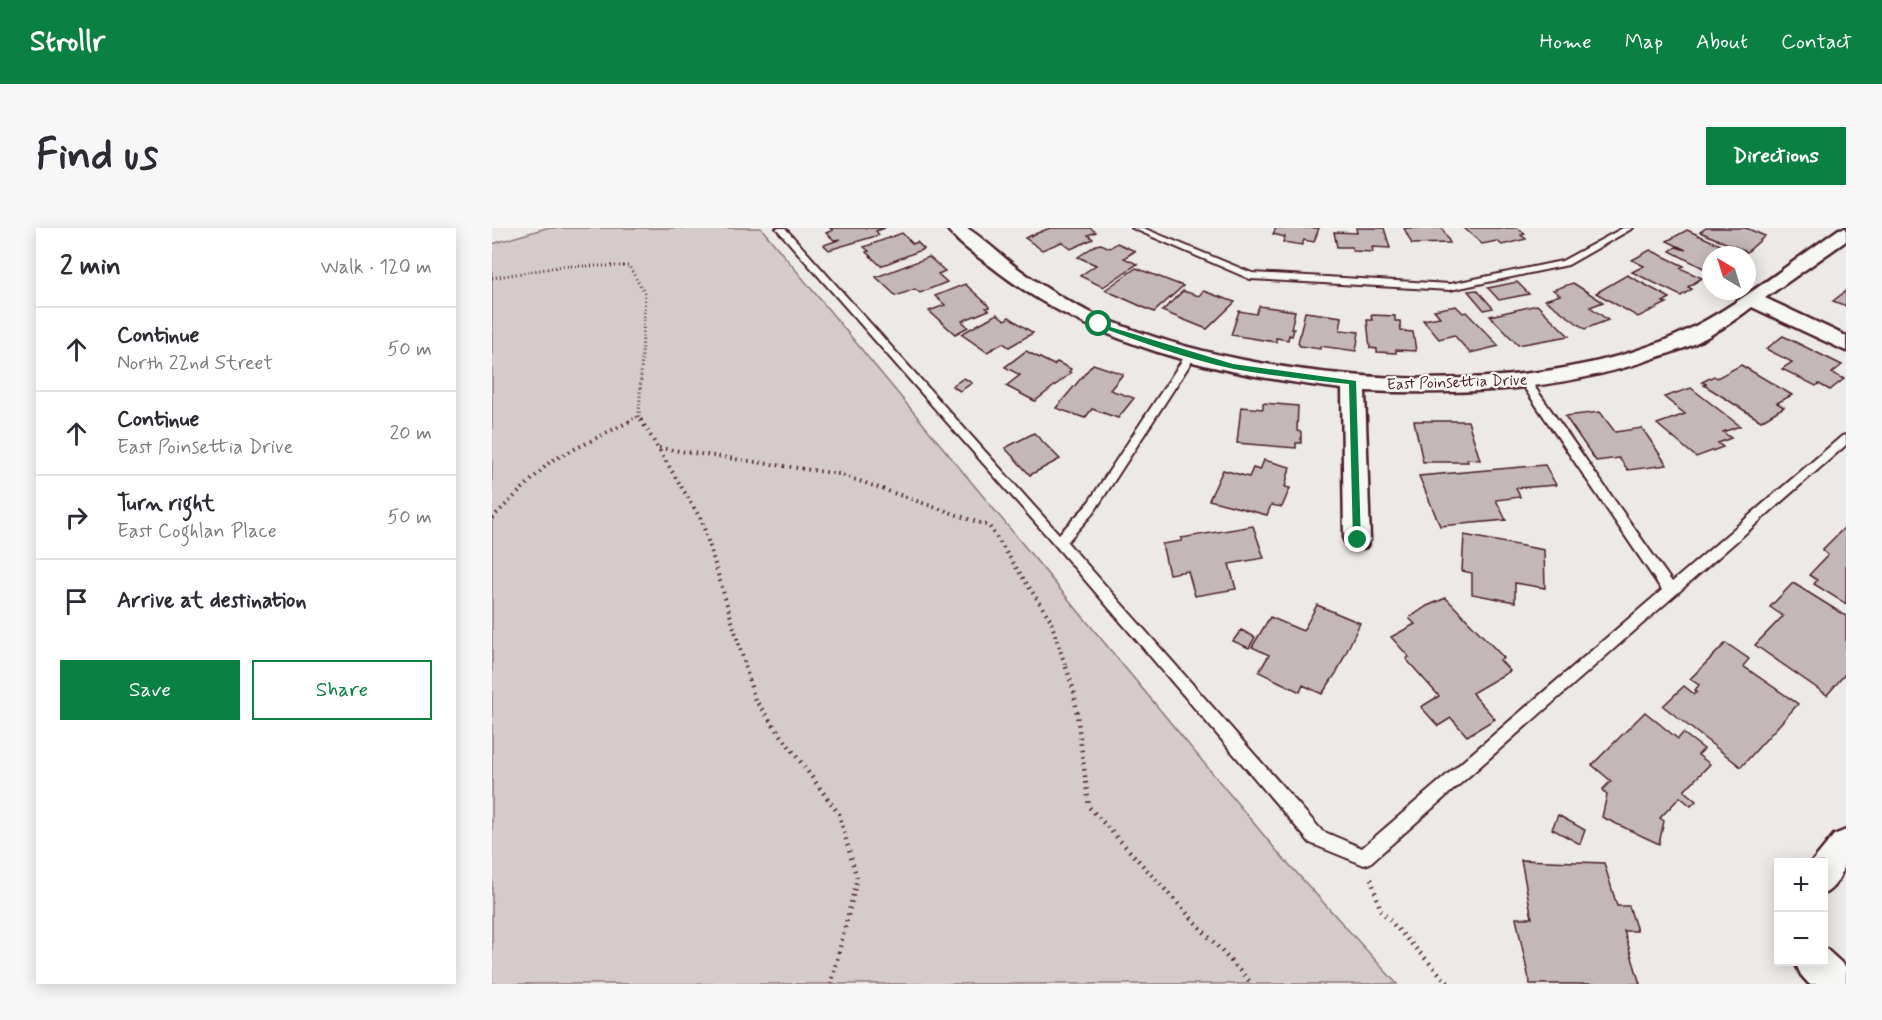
<!DOCTYPE html>
<meta charset="utf-8">
<style>
:root{--surface:#fff;--page:#f7f7f7;--text:#2b2b33;--muted:#7c7c81;--line:#e1e1e2;--accent:#0b8043}
body{margin:0;font-family:Mynerve,sans-serif;background:var(--page);color:var(--text)}
.controls{position:absolute;right:18px;bottom:18px;display:grid;overflow:hidden;border-radius:0px;box-shadow:0 3px 15px #0003}
.controls button{width:54px;height:54px;display:grid;place-items:center;padding:0;border:0;border-bottom:2px solid var(--line);background:var(--surface);color:var(--text);font:30px sans-serif}
.compass{position:absolute;left:1210px;top:18px;width:54px;height:54px;border-radius:50%;background:var(--surface);box-shadow:0 3px 15px #0003;rotate:322deg}
.stop{position:absolute;width:18px;height:18px;margin:-14px;border:4px solid #0b8043;border-radius:50%;background:#fff}
.stop.end{background:#0b8043;border-color:#fff;box-shadow:0 2px 6px #0008}
.list{margin:0;padding:0;list-style:none}
h2{display:flex;justify-content:space-between;align-items:center;height:78px;margin:0;padding:0 24px;font-size:26px}
h2 small{font-size:20px;font-weight:400;color:var(--muted)}
.list li{display:grid;grid-template-columns:39px 1fr auto;gap:18px;align-items:center;box-sizing:border-box;height:84px;padding:0 24px;border-top:2px solid var(--line)}
.list b{display:block;font-size:22px;white-space:nowrap}
.list p{margin:0;font-size:20px;white-space:nowrap;color:var(--muted)}
.list em{font-size:20px;font-style:normal;color:var(--muted)}
.actions{display:flex;gap:12px;padding:18px 24px}
.actions a{flex:1;padding:14px 0;border:2px solid var(--accent);border-radius:0px;text-align:center;font-size:21px;color:var(--accent)}
.actions .main{background:var(--accent);color:#fff}
.icon{flex:none;width:33px;height:33px;fill:none;stroke:currentColor;stroke-width:2;stroke-linecap:round;stroke-linejoin:round}
.map{position:relative;flex:none;width:1354px;height:756px;overflow:hidden;border-radius:0px}
header{display:flex;align-items:center;gap:36px;box-sizing:border-box;height:84px;padding:0 30px;background:var(--accent);color:#fff}
header strong{font-size:28px}
nav{display:flex;gap:33px;margin-inline-start:auto;font-size:21px}
.intro{display:flex;align-items:center;justify-content:space-between;box-sizing:border-box;height:144px;padding:0 36px}
h1{margin:0;font-size:42px}
.button{padding:15px 27px;border-radius:0px;background:var(--accent);color:#fff;font-size:21px;font-weight:700}
main{display:flex;gap:36px;padding:0 36px}
aside{flex:1;background:var(--surface);border-radius:0px;box-shadow:0 3px 15px #0003}
.map>svg:first-child{display:block}
.green{fill:#d4cbca;stroke:#8f757a;stroke-width:1.5}
.building{fill:#c4b7b7;stroke:#4a1f2b;stroke-width:1.5}
.lines{fill:none;stroke-linecap:round;stroke-linejoin:round}
.service-casing{stroke:#4a1f2b;stroke-width:4}
.minor-casing{stroke:#4a1f2b;stroke-width:5}
.path-far2{stroke:#4a1f2b;stroke-width:3;stroke-dasharray:1 3;stroke-linecap:butt}
.path-far1{stroke:#4a1f2b;stroke-width:4;stroke-dasharray:1.5 4.5;stroke-linecap:butt}
.path{stroke:#4a1f2b;stroke-width:4.5;stroke-dasharray:1.5 5;stroke-linecap:butt}
.service{fill:#f6f6f2;fill-rule:evenodd}
.minor{fill:#f6f6f2;fill-rule:evenodd}
.route{fill:#0b8043}
.labels{text-anchor:middle;stroke-width:4.5;stroke-linejoin:round;paint-order:stroke}
.far-street-label{font-size:16px;fill:#4a1f2b;stroke:#f6f6f2}
</style>
<header>
<strong>Strollr</strong>
<nav><a>Home</a><a>Map</a><a>About</a><a>Contact</a></nav>
</header>
<div class="intro"><h1>Find us</h1><a class="button">Directions</a></div>
<main>
<aside>
<h2>2 min<small>Walk · 120 m</small></h2>
<ul class="list">
<li><svg class="icon" aria-label="ahead" viewBox="0 0 24 24"><path d="M12 20V5M6 11l6-6 6 6"/></svg><div><b>Continue</b><p>North 22nd Street</p></div><em>50 m</em></li>
<li><svg class="icon" aria-label="ahead" viewBox="0 0 24 24"><path d="M12 20V5M6 11l6-6 6 6"/></svg><div><b>Continue</b><p>East Poinsettia Drive</p></div><em>20 m</em></li>
<li><svg class="icon" aria-label="right" viewBox="0 0 24 24"><path d="M7 20v-9h11M14 6l5 5-5 5"/></svg><div><b>Turn right</b><p>East Coghlan Place</p></div><em>50 m</em></li>
<li><svg class="icon" aria-label="arrive" viewBox="0 0 24 24"><path d="M6 21V4h12l-3 4 3 4H6"/></svg><div><b>Arrive at destination</b></div></li>
</ul>
<div class="actions"><a class="main">Save</a><a>Share</a></div>
</aside>
<div class="map">
<svg width="1354" height="756" viewBox="0 0 1354 756">
<rect width="100%" height="100%" fill="#ece9e6"/>
<filter id="ink" filterUnits="userSpaceOnUse"><feTurbulence type="fractalNoise" baseFrequency=".0167" numOctaves="2"/><feDisplacementMap in="SourceGraphic" scale="12" xChannelSelector="R" yChannelSelector="G"/><feConvolveMatrix kernelMatrix="1 2 1 2 8 2 1 2 1" color-interpolation-filters="sRGB"/></filter>
<g filter="url(#ink)">
<!-- green -->
<path class="green" d="M 54,0 L 269,0 L 784,622 L 905,756 L 0,756 L 0,16 Z"/>
<!-- building -->
<path class="building" d="M 338,0 L 393,0 L 384,3 L 387,7 L 337,22 L 332,17 L 349,11 L 342,12 L 334,5 L 341,2 Z
M 558,0 L 598,0 L 604,4 L 596,7 L 601,11 L 579,21 L 570,14 L 550,22 L 533,10 Z
M 784,0 L 827,0 L 822,14 L 812,12 L 810,17 L 791,14 L 793,9 L 781,6 Z
M 864,0 L 892,0 L 898,20 L 880,19 L 881,24 L 861,23 L 860,19 L 845,19 L 842,4 L 865,5 Z
M 912,0 L 950,0 L 958,15 L 920,16 Z
M 972,0 L 1025,0 L 1033,6 L 1029,7 L 1034,11 L 1010,17 L 1005,13 L 990,16 Z
M 1214,0 L 1254,0 L 1273,8 L 1255,24 L 1208,4 Z
M 1195,2 L 1246,25 L 1219,27 L 1219,44 L 1178,23 L 1184,19 L 1194,22 L 1175,13 Z
M 410,5 L 421,16 L 425,14 L 432,21 L 389,38 L 374,24 L 377,23 L 372,19 Z
M 625,15 L 643,23 L 632,30 L 645,36 L 611,59 L 588,48 L 604,37 L 586,29 L 604,17 L 609,16 L 618,20 Z
M 1158,22 L 1192,38 L 1188,40 L 1210,50 L 1196,59 L 1200,61 L 1189,68 L 1140,44 L 1152,38 L 1140,32 Z
M 437,29 L 453,43 L 446,46 L 455,54 L 428,65 L 423,61 L 404,68 L 384,49 Z
M 644,40 L 691,58 L 662,84 L 613,62 Z
M 1135,47 L 1178,70 L 1171,74 L 1175,75 L 1146,89 L 1104,65 Z
M 1025,54 L 1037,66 L 1007,72 L 996,60 Z
M 1081,55 L 1111,74 L 1098,79 L 1116,92 L 1093,101 L 1053,72 L 1068,67 L 1061,62 Z
M 473,56 L 495,76 L 497,79 L 494,80 L 497,82 L 470,93 L 476,99 L 463,106 L 437,83 L 453,77 L 443,68 Z
M 985,62 L 1001,80 L 992,82 L 976,63 Z
M 691,63 L 707,68 L 711,63 L 743,74 L 715,101 L 670,83 Z
M 1354,63 L 1354,78 L 1341,73 Z
M 1045,77 L 1077,108 L 1026,117 L 998,88 Z
M 767,78 L 803,83 L 799,101 L 802,101 L 800,108 L 797,107 L 796,112 L 784,110 L 784,114 L 739,107 L 747,83 L 764,86 Z
M 964,78 L 971,85 L 974,84 L 1007,118 L 978,125 L 962,107 L 947,111 L 931,92 L 948,89 L 942,82 Z
M 813,84 L 850,89 L 848,102 L 867,104 L 864,123 L 828,118 L 828,121 L 808,118 L 806,115 Z
M 505,86 L 513,92 L 517,89 L 541,105 L 517,119 L 511,115 L 495,124 L 469,106 Z
M 879,87 L 903,88 L 903,93 L 908,93 L 909,103 L 921,104 L 924,123 L 904,122 L 904,125 L 885,124 L 885,121 L 878,120 L 875,92 L 880,92 Z
M 1291,108 L 1350,137 L 1340,145 L 1352,151 L 1338,162 L 1327,156 L 1324,158 L 1290,141 L 1300,134 L 1274,121 Z
M 534,123 L 562,137 L 565,134 L 579,141 L 577,144 L 579,145 L 543,173 L 514,158 L 528,147 L 513,139 Z
M 601,136 L 631,146 L 618,162 L 642,170 L 626,190 L 600,181 L 593,190 L 564,180 Z
M 1249,137 L 1300,167 L 1285,175 L 1292,179 L 1269,193 L 1212,157 L 1214,156 L 1210,154 L 1222,148 L 1225,150 Z
M 472,150 L 480,155 L 468,163 L 460,158 Z
M 1199,160 L 1248,198 L 1231,204 L 1239,210 L 1226,215 L 1231,219 L 1204,229 L 1165,196 L 1193,186 L 1172,169 Z
M 771,175 L 806,178 L 805,203 L 809,204 L 809,215 L 804,215 L 804,220 L 745,215 L 749,179 L 771,181 Z
M 1108,184 L 1123,204 L 1150,200 L 1175,237 L 1136,242 L 1127,230 L 1104,233 L 1073,188 Z
M 922,193 L 976,193 L 988,232 L 975,231 L 976,234 L 931,234 Z
M 542,205 L 568,231 L 538,247 L 513,220 Z
M 772,232 L 798,239 L 793,259 L 798,260 L 790,279 L 779,277 L 775,287 L 717,272 L 731,242 L 757,249 L 761,240 L 768,242 Z
M 1053,237 L 1064,257 L 1024,260 L 1028,269 L 1004,272 L 1014,292 L 948,298 L 927,248 Z
M 761,298 L 772,330 L 737,336 L 744,361 L 703,368 L 696,343 L 677,346 L 670,316 L 690,313 L 689,310 Z
M 1354,298 L 1354,376 L 1322,356 L 1325,352 L 1317,347 L 1336,327 L 1330,322 Z
M 972,307 L 1052,322 L 1053,360 L 1023,355 L 1023,374 L 980,366 L 980,345 L 970,343 Z
M 1301,355 L 1354,388 L 1354,445 L 1335,467 L 1263,417 L 1291,388 L 1278,379 Z
M 954,370 L 1012,430 L 1008,432 L 1018,443 L 980,465 L 1003,491 L 975,508 L 959,490 L 946,498 L 929,479 L 947,468 L 914,431 L 917,429 L 899,409 L 923,396 L 917,390 L 935,378 Z
M 825,377 L 868,395 L 845,444 L 830,466 L 811,457 L 808,464 L 767,444 L 777,427 L 760,419 L 778,389 L 811,403 Z
M 749,402 L 763,409 L 757,420 L 741,413 Z
M 1234,415 L 1257,431 L 1251,438 L 1306,476 L 1249,539 L 1171,478 L 1192,458 L 1202,466 L 1205,464 L 1203,462 L 1207,457 L 1198,451 Z
M 1153,484 L 1186,511 L 1191,505 L 1212,521 L 1206,527 L 1218,536 L 1192,563 L 1204,573 L 1199,578 L 1188,569 L 1168,590 L 1172,593 L 1167,616 L 1110,589 L 1115,567 L 1110,562 L 1119,553 L 1100,537 Z
M 1066,587 L 1093,602 L 1088,616 L 1060,601 Z
M 1029,632 L 1112,635 L 1125,678 L 1137,678 L 1145,703 L 1132,703 L 1148,756 L 1038,756 L 1024,690 L 1040,690 Z"/>
<g class="lines">
<defs>
<path id="service" d="M 284,0 L 293,0 L 567,306 L 594,278 L 695,125 L 703,125 L 704,127 L 602,284 L 575,314 L 830,603 L 870,620 L 1170,362 L 1029,155 L 1029,151 L 1037,151 L 1180,354 L 1350,208 L 1354,207 L 1354,217 L 878,635 L 872,637 L 818,615 L 563,317 Z
M 640,0 L 651,0 L 760,45 L 958,56 L 1070,33 L 1131,0 L 1141,0 L 1076,37 L 958,62 L 758,51 Z"/>
<path id="minor" d="M 455,0 C 460,0 469,0 474,0 C 483,3 513,31 524,39 C 552,60 583,79 616,92 C 770,156 1030,177 1185,107 C 1239,83 1298,35 1347,1 L 1354,0 L 1354,13 L 1273,70 L 1354,108 L 1354,123 L 1260,79 C 1242,93 1222,106 1202,116 C 1187,123 1170,127 1154,133 C 1063,163 968,167 873,163 L 878,312 L 874,319 L 865,322 L 856,319 L 852,312 L 850,161 C 726,146 600,118 500,39 C 485,28 465,15 455,0 Z
M 1354,602 C 1354,629 1354,653 1332,666 L 1332,634 L 1320,634 L 1342,607 Z
M 1332,719 L 1354,739 L 1354,756 L 1317,756 L 1309,747 L 1303,734 L 1332,734 Z"/>
</defs>
<!-- service casing -->
<use href="#service" class="service-casing"/>
<!-- minor casing -->
<use href="#minor" class="minor-casing"/>
<!-- path-far2 -->
<path class="path-far2" d="M 0,50 L 72,38 L 137,38 L 153,66 L 147,188 L 150,193
M 137,193 L 147,188"/>
<!-- path-far1 -->
<path class="path-far1" d="M 149,192 L 210,293 L 254,440
M 167,220 L 347,246 L 497,298 L 558,391 L 574,440
M 0,290 L 59,233 L 140,192"/>
<!-- path -->
<path class="path" d="M 253,439 L 263,472 L 347,586 L 365,651 L 339,756
M 574,439 L 582,463 L 597,579 L 760,756
M 879,651 L 889,683 L 957,756"/>
<!-- service -->
<use href="#service" class="service"/>
<!-- minor -->
<use href="#minor" class="minor"/>
</g>
</g>
<!-- route -->
<path class="route" d="M 605,95 L 741,136 L 864,153 L 869,314 L 866,315 L 861,312 L 857,156 C 819,152 780,148 742,141 C 695,131 649,114 605,98 Z"/>
<g class="labels">
<!-- far-street labels -->
<g class="far-street-label">
<text transform="translate(965 153) rotate(-2)" y="6">East Poinsettia Drive</text>
</g>
</g>
</svg>
<div class="controls">
<button>+</button>
<button>−</button>
</div>
<svg class="compass" viewBox="-18 -18 36 36"><path d="M0-13l5 13h-10z" fill="#e53935"/><path d="M0 13l5-13h-10z" fill="#7c7c81"/></svg>
<div class="stop" style="left:607px;top:96px"></div>
<div class="stop end" style="left:866px;top:312px"></div>
</div>
</main>
